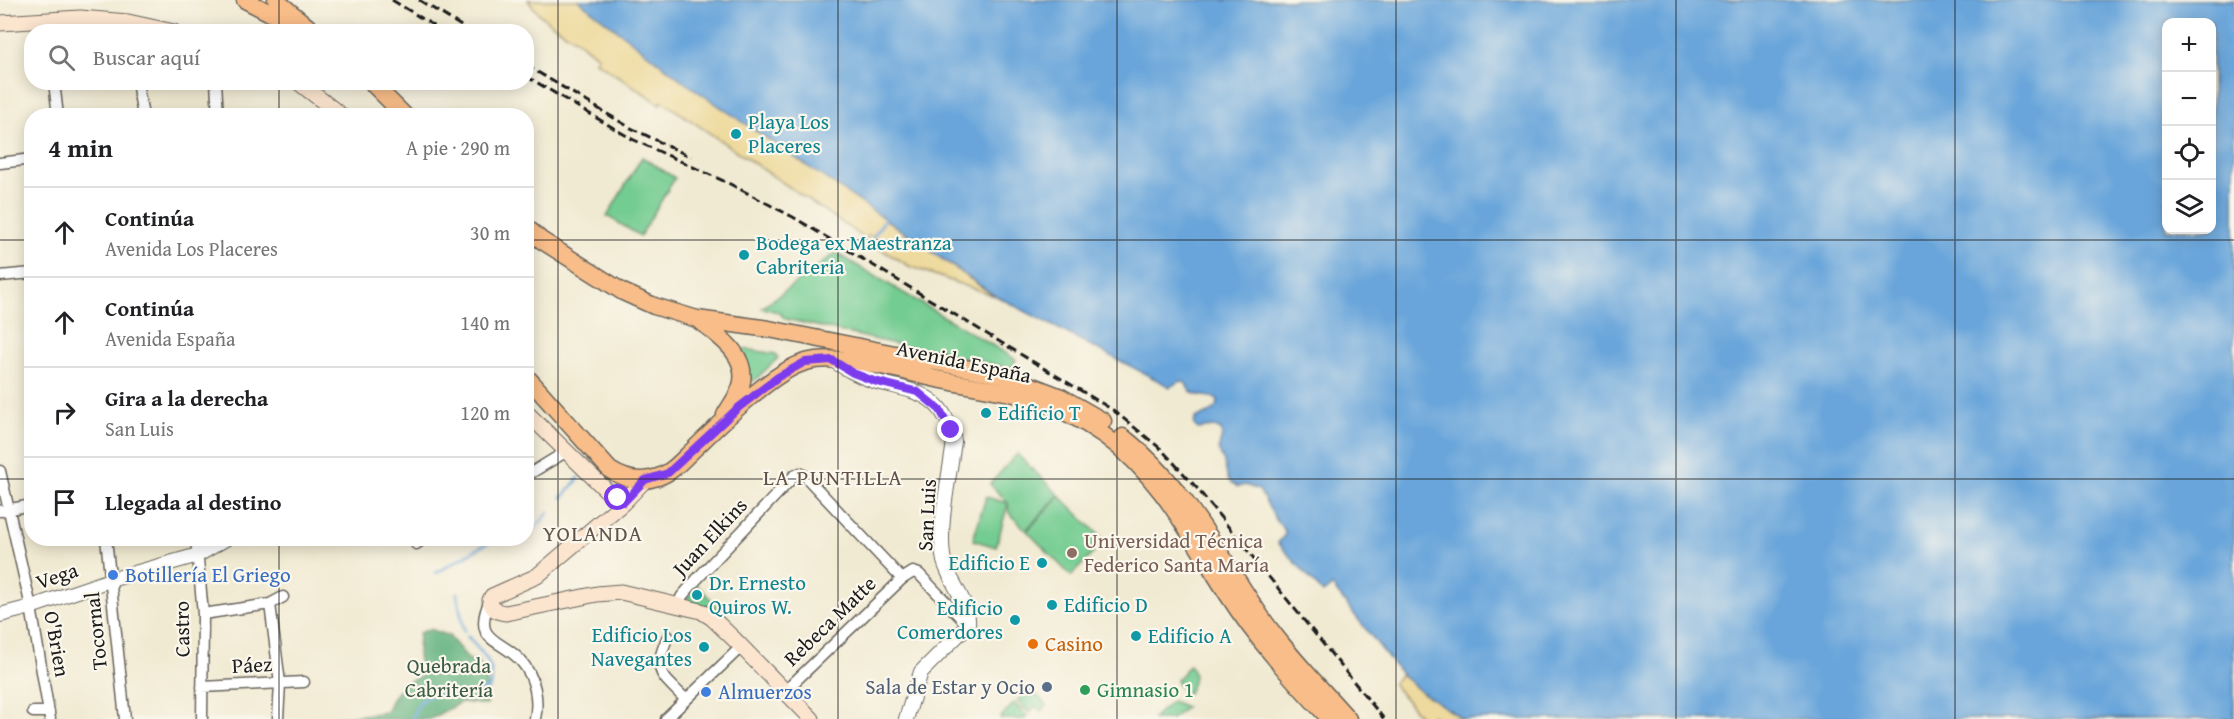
<!DOCTYPE html>
<html lang="es">
<meta charset="utf-8">
<style>
:root{--surface:#fff;--page:#f2f2f2;--text:#202124;--muted:#757577;--line:#e0e0e0}
body{margin:0;font-family:"Gentium Book Plus",serif;background:var(--page);color:var(--text)}
.controls{position:absolute;right:18px;top:18px;display:grid;overflow:hidden;border-radius:12px;box-shadow:0 3px 15px #0003}
.controls button{width:54px;height:54px;display:grid;place-items:center;padding:0;border:0;border-bottom:2px solid var(--line);background:var(--surface);color:var(--text);font:30px sans-serif}
.stop{position:absolute;width:18px;height:18px;margin:-14px;border:4px solid #7c3aed;border-radius:50%;background:#fff}
.stop.end{background:#7c3aed;border-color:#fff;box-shadow:0 2px 6px #0008}
.list{margin:0;padding:0;list-style:none}
h2{display:flex;justify-content:space-between;align-items:center;height:78px;margin:0;padding:0 24px;font-size:26px}
h2 small{font-size:20px;font-weight:400;color:var(--muted)}
.list li{display:grid;grid-template-columns:39px 1fr auto;gap:18px;align-items:center;box-sizing:border-box;height:90px;padding:0 24px;border-top:2px solid var(--line)}
.list b{display:block;font-size:22px;white-space:nowrap}
.list p{margin:0;font-size:20px;white-space:nowrap;color:var(--muted)}
.list em{font-size:20px;font-style:normal;color:var(--muted)}
.icon{flex:none;width:33px;height:33px;fill:none;stroke:currentColor;stroke-width:2;stroke-linecap:round;stroke-linejoin:round}
.map{position:relative;flex:none;width:2234px;height:719px;overflow:hidden}
.search{position:absolute;background:var(--surface);box-shadow:0 3px 15px #0003;left:24px;top:24px;width:510px;height:66px;display:flex;align-items:center;gap:15px;box-sizing:border-box;padding:0 21px;border-radius:24px;color:var(--muted);font-size:22px}
.panel{position:absolute;background:var(--surface);box-shadow:0 3px 15px #0003;left:24px;top:108px;width:510px;height:438px;border-radius:24px}
.map>svg:first-child{display:block}
.green{fill:#73cc91;stroke:#487456;stroke-width:1.5}
.forest{fill:#5eb07b;stroke:#3d664c;stroke-width:1.5}
.sand{fill:#eeda9e;stroke:#857b5d;stroke-width:1.5}
.water{fill:#69a5da;stroke:#42607b;stroke-width:1.5;fill-rule:evenodd}
.lines{fill:none;stroke-linecap:round;stroke-linejoin:round}
.stream{stroke:#69a5da;stroke-width:3}
.minor-casing{stroke:#67645c;stroke-width:13}
.tertiary-casing{stroke:#67645c;stroke-width:16}
.secondary-casing{stroke:#67645c;stroke-width:17}
.primary-casing{stroke:#67645c;stroke-width:19}
.minor{stroke:#fff;stroke-width:10}
.tertiary{stroke:#fff;stroke-width:14}
.secondary{stroke:#fce5cf;stroke-width:15}
.primary{stroke:#f8bd88;stroke-width:16}
.rail{stroke:#1c1c1c;stroke-width:3;stroke-dasharray:9 4.5;stroke-linecap:butt}
.route{stroke:#7c3aed;stroke-width:8}
.grid{fill:none;stroke:#1c1c1c;stroke-width:1.5;stroke-opacity:0.55}
.culture-dot{fill:#0f9aa8;stroke:#fbf7ec;stroke-width:2}
.education-dot{fill:#8d6e63;stroke:#fbf7ec;stroke-width:2}
.shop-dot{fill:#3f7fe0;stroke:#fbf7ec;stroke-width:2}
.food-dot{fill:#e8710a;stroke:#fbf7ec;stroke-width:2}
.service-dot{fill:#5c6f8a;stroke:#fbf7ec;stroke-width:2}
.leisure-dot{fill:#2e9e5b;stroke:#fbf7ec;stroke-width:2}
.labels{text-anchor:middle;stroke-width:4.5;stroke-linejoin:round;paint-order:stroke}
.culture-label{font-size:21px;fill:#0d838f;stroke:#fbf7ec;text-anchor:start}
.street-label{font-size:21px;fill:#1c1c1c;stroke:#fbf7ec}
.education-label{font-size:21px;fill:#785e54;stroke:#fbf7ec;text-anchor:start}
.shop-label{font-size:21px;fill:#366cbe;stroke:#fbf7ec;text-anchor:start}
.food-label{font-size:21px;fill:#c56008;stroke:#fbf7ec;text-anchor:start}
.park-label{font-size:21px;fill:#3a5a45;stroke:#fbf7ec}
.service-label{font-size:21px;fill:#4e5e75;stroke:#fbf7ec;text-anchor:end}
.leisure-label{font-size:21px;fill:#27864d;stroke:#fbf7ec;text-anchor:start}
.neighbourhood-label{font-size:22px;letter-spacing:1.5px;fill:#615349;stroke:#fbf7ec}
</style>
<div class="map">
<svg width="2234" height="719" viewBox="0 0 2234 719">
<rect width="100%" height="100%" fill="#fbf7ec"/>
<filter id="ink" filterUnits="userSpaceOnUse"><feTurbulence type="fractalNoise" baseFrequency=".0167" numOctaves="2"/><feDisplacementMap in="SourceGraphic" scale="12" xChannelSelector="R" yChannelSelector="G"/><feConvolveMatrix kernelMatrix="1 2 1 2 8 2 1 2 1" color-interpolation-filters="sRGB"/></filter>
<filter id="wash" filterUnits="userSpaceOnUse"><feTurbulence type="fractalNoise" baseFrequency=".008" numOctaves="4" result="noise"/><feDisplacementMap in="SourceGraphic" scale="24" xChannelSelector="R" yChannelSelector="G"/><feGaussianBlur stdDeviation="1.35" result="paint"/><feColorMatrix in="noise" values="0 0 0 0 0 0 0 0 0 0 0 0 0 0 0 0 0 1.4 0 .05"/><feComposite in="paint" operator="in"/></filter>
<g filter="url(#wash)">
<rect width="100%" height="100%" fill="#f1ead2"/>
<!-- green -->
<path class="green" d="M 642,157 L 675,178 L 640,236 L 607,216 Z
M 836,253 L 1007,354 L 1016,360 L 1011,368 L 886,342 L 786,319 L 778,312 L 762,308 Z
M 744,349 L 776,354 L 778,358 L 754,381 L 750,380 L 742,353 Z
M 1017,454 L 1059,495 L 1026,530 L 1009,513 L 1008,504 L 996,547 L 973,540 L 986,497 L 1008,503 L 990,484 Z
M 1060,496 L 1105,541 L 1071,576 L 1027,531 Z
M 697,585 L 726,615 L 686,600 Z
M 1190,665 C 1197,674 1193,686 1187,694 L 1177,683 L 1177,679 Z
M 1030,688 L 1047,706 L 1041,711 L 1036,706 L 1029,713 L 1017,701 Z
M 1172,701 L 1186,707 L 1172,719 L 1152,719 Z
M 1014,703 L 1027,716 L 1024,719 L 1001,719 L 1000,718 Z"/>
<!-- forest -->
<path class="forest" d="M 430,629 L 449,636 L 469,660 L 477,660 L 487,675 L 487,705 L 461,702 L 430,719 L 330,719 L 386,712 C 395,691 400,684 421,676 L 418,654 L 419,633 Z"/>
<!-- sand -->
<path class="sand" d="M 528,0 L 578,0 L 687,84 L 885,219 L 994,296 L 909,266 L 875,246 L 877,242 L 869,235 L 866,239 L 662,101 L 660,104 L 595,61 L 598,57 C 590,51 583,44 575,39 C 555,25 543,22 528,0 Z
M 1401,674 L 1420,691 L 1463,719 L 1437,719 L 1432,715 L 1429,719 L 1422,719 L 1393,684 Z"/>
<!-- water -->
<path class="water" d="M 578,0 L 2234,0 L 2234,719 L 1463,719 L 1420,691 L 1401,674 L 1332,586 L 1323,593 L 1278,543 L 1286,533 L 1275,518 L 1259,490 L 1245,485 L 1238,487 C 1222,477 1229,477 1224,463 C 1223,458 1219,455 1219,449 C 1219,441 1224,437 1221,430 L 1215,427 L 1198,429 L 1194,425 L 1195,418 C 1206,414 1218,413 1218,399 C 1206,394 1190,399 1186,383 L 1181,381 L 1170,387 L 994,295 L 885,219 L 687,84 ZM 2166,22 L 2212,22 L 2212,230 L 2166,230 Z"/>
<g class="lines">
<!-- stream -->
<path class="stream" d="M 874,236 L 885,219
M 562,498 L 579,478
M 526,530 L 537,526 L 549,512
M 436,573 L 496,538
M 457,593 L 464,631
M 412,719 L 418,705 L 425,697 L 446,693 L 471,695 L 489,688 C 498,666 482,653 468,637"/>
</g>
</g>
<g filter="url(#ink)">
<g class="lines">
<defs>
<path id="minor" d="M 48,19 L 49,32
M 54,82 L 58,116
M 137,82 L 143,116
M 216,82 L 218,116
M 0,163 L 32,159
M 0,276 L 32,273
M 0,471 L 31,607 L 50,719
M 526,476 L 567,451
M 0,511 L 32,505
M 106,538 L 125,719
M 196,538 L 203,614 L 202,719
M 416,544 L 425,538
M 490,600 C 471,643 501,638 521,661 C 535,677 539,699 535,719
M 270,604 L 280,683 L 278,719
M 678,604 L 682,596 L 697,579 L 794,476 L 800,473 L 805,476 L 902,579
M 203,614 L 270,604 L 283,597
M 668,636 C 652,673 660,673 686,700
M 202,687 L 304,682
M 785,691 L 902,579 L 913,572 L 919,574 L 968,625
M 33,712 L 49,712
M 666,719 L 742,646"/>
<path id="tertiary" d="M 832,360 C 845,368 858,376 874,381 C 913,392 943,391 954,441 C 950,475 937,528 944,561 C 950,583 970,603 968,625 L 921,672 L 906,719
M 0,615 L 31,607 L 110,580 L 198,555 L 227,538"/>
<path id="secondary" d="M 0,23 L 80,18 L 128,22 L 174,32
M 298,82 L 342,116
M 526,412 L 606,490 L 624,502
M 645,480 L 624,502 L 537,576 L 492,596 L 490,600 C 492,610 497,612 506,613 L 597,594 L 621,592 L 701,611 L 712,618 L 735,640 L 812,719"/>
<path id="primary" d="M 245,0 L 276,16 L 297,32
M 276,0 L 314,32
M 371,82 L 405,116
M 526,227 L 541,240 L 623,292 L 654,306 L 697,319 L 769,329 L 1006,376 L 1061,397 L 1103,421
M 697,319 C 717,335 750,355 741,386 C 738,396 730,406 725,415
M 526,376 L 610,470 C 624,479 641,483 658,477 C 672,473 683,459 694,449 C 719,425 774,370 806,362 C 841,352 905,372 942,380 C 970,386 999,390 1027,397 C 1055,405 1082,420 1105,436 C 1162,477 1191,538 1228,595 C 1257,640 1293,680 1330,719
M 1123,437 C 1184,484 1219,555 1262,618 C 1287,654 1319,686 1348,719"/>
</defs>
<!-- minor casing -->
<use href="#minor" class="minor-casing"/>
<!-- tertiary casing -->
<use href="#tertiary" class="tertiary-casing"/>
<!-- secondary casing -->
<use href="#secondary" class="secondary-casing"/>
<!-- primary casing -->
<use href="#primary" class="primary-casing"/>
<!-- minor -->
<use href="#minor" class="minor"/>
<!-- tertiary -->
<use href="#tertiary" class="tertiary"/>
<!-- secondary -->
<use href="#secondary" class="secondary"/>
<!-- primary -->
<use href="#primary" class="primary"/>
<!-- rail -->
<path class="rail" d="M 392,0 L 444,32
M 419,0 L 471,32
M 526,65 L 629,127 L 691,157
M 526,76 L 632,139 L 728,183 L 793,217 L 1113,410 L 1161,449 L 1196,487 L 1384,719"/>
</g>
</g>
<g class="lines" filter="url(#ink)">
<!-- route -->
<path class="route" d="M 618,498 L 624,502 L 645,480 L 668,473 L 738,408 L 778,377 L 805,362 L 832,360 L 853,373 L 874,381 L 918,392 L 940,410 L 951,430"/>
</g>
<!-- grid -->
<path class="grid" d="M 279,0 L 279,32M 558,0 L 558,719M 838,0 L 838,719M 1117,0 L 1117,719M 1396,0 L 1396,719M 1676,0 L 1676,719M 1955,0 L 1955,719M 279,82 L 279,116M 0,240 L 32,240M 526,240 L 2234,240M 0,479 L 32,479M 526,479 L 2234,479M 279,538 L 279,719"/>
<!-- markers -->
<g class="culture-dot">
<circle cx="736" cy="134" r="6"/>
<circle cx="744" cy="255" r="6"/>
<circle cx="986" cy="413" r="6"/>
<circle cx="1042" cy="563" r="6"/>
<circle cx="697" cy="595" r="6"/>
<circle cx="1052" cy="605" r="6"/>
<circle cx="1015" cy="620" r="6"/>
<circle cx="1136" cy="636" r="6"/>
<circle cx="704" cy="647" r="6"/>
</g>
<circle class="education-dot" cx="1072" cy="553" r="6"/>
<g class="shop-dot">
<circle cx="113" cy="575" r="6"/>
<circle cx="706" cy="692" r="6"/>
</g>
<circle class="food-dot" cx="1033" cy="644" r="6"/>
<circle class="service-dot" cx="1047" cy="687" r="6"/>
<circle class="leisure-dot" cx="1085" cy="690" r="6"/>
<g class="labels">
<!-- culture labels -->
<g class="culture-label">
<text x="748" y="129">Playa Los<tspan x="748" dy="24">Placeres</tspan></text>
<text x="756" y="250">Bodega ex Maestranza<tspan x="756" dy="24">Cabriteria</tspan></text>
<text x="998" y="420">Edificio T</text>
<text x="1030" y="570" text-anchor="end">Edificio E</text>
<text x="709" y="590">Dr. Ernesto<tspan x="709" dy="24">Quiros W.</tspan></text>
<text x="1064" y="612">Edificio D</text>
<text x="1003" y="615" text-anchor="end">Edificio<tspan x="1003" dy="24">Comerdores</tspan></text>
<text x="692" y="642" text-anchor="end">Edificio Los<tspan x="692" dy="24">Navegantes</tspan></text>
<text x="1148" y="643">Edificio A</text>
</g>
<!-- street labels -->
<g class="street-label">
<text transform="translate(964 362) rotate(12)" y="7">Avenida España</text>
<text transform="translate(927 515) rotate(-87)" y="7">San Luis</text>
<text transform="translate(710 537) rotate(-47)" y="7">Juan Elkins</text>
<text transform="translate(57 576) rotate(-19)" y="7">Vega</text>
<text transform="translate(830 621) rotate(-44)" y="7">Rebeca Matte</text>
<text transform="translate(182 629) rotate(-91)" y="7">Castro</text>
<text transform="translate(96 631) rotate(-96)" y="7">Tocornal</text>
<text transform="translate(57 644) rotate(80)" y="7">O'Brien</text>
<text transform="translate(252 665) rotate(-3)" y="7">Páez</text>
</g>
<!-- education labels -->
<g class="education-label">
<text x="1084" y="548">Universidad Técnica<tspan x="1084" dy="24">Federico Santa María</tspan></text>
</g>
<!-- shop labels -->
<g class="shop-label">
<text x="125" y="582">Botillería El Griego</text>
<text x="718" y="699">Almuerzos</text>
</g>
<!-- food labels -->
<g class="food-label">
<text x="1045" y="651">Casino</text>
</g>
<!-- park labels -->
<g class="park-label">
<text x="449" y="673">Quebrada<tspan x="449" dy="24">Cabritería</tspan></text>
</g>
<!-- service labels -->
<g class="service-label">
<text x="1035" y="694">Sala de Estar y Ocio</text>
</g>
<!-- leisure labels -->
<g class="leisure-label">
<text x="1097" y="697">Gimnasio 1</text>
</g>
<!-- neighbourhood labels -->
<g class="neighbourhood-label">
<text x="833" y="485">LA PUNTILLA</text>
<text x="593" y="541">YOLANDA</text>
</g>
</g>
</svg>
<div class="controls">
<button>+</button>
<button>−</button>
<button><svg class="icon" aria-label="locate" viewBox="0 0 24 24"><circle cx="12" cy="12" r="6"/><path d="M12 2v4M12 18v4M2 12h4M18 12h4"/></svg></button>
<button><svg class="icon" aria-label="layers" viewBox="0 0 24 24"><path d="M12 4l9 5-9 5-9-5zM3 14l9 5 9-5"/></svg></button>
</div>
<div class="stop" style="left:618px;top:498px"></div>
<div class="stop end" style="left:951px;top:430px"></div>
<div class="search"><svg class="icon" aria-label="search" viewBox="0 0 24 24"><circle cx="10" cy="10" r="6"/><path d="M15 15l6 6"/></svg>Buscar aquí</div>
<section class="panel">
<h2>4 min<small>A pie · 290 m</small></h2>
<ul class="list">
<li><svg class="icon" aria-label="ahead" viewBox="0 0 24 24"><path d="M12 20V5M6 11l6-6 6 6"/></svg><div><b>Continúa</b><p>Avenida Los Placeres</p></div><em>30 m</em></li>
<li><svg class="icon" aria-label="ahead" viewBox="0 0 24 24"><path d="M12 20V5M6 11l6-6 6 6"/></svg><div><b>Continúa</b><p>Avenida España</p></div><em>140 m</em></li>
<li><svg class="icon" aria-label="right" viewBox="0 0 24 24"><path d="M7 20v-9h11M14 6l5 5-5 5"/></svg><div><b>Gira a la derecha</b><p>San Luis</p></div><em>120 m</em></li>
<li><svg class="icon" aria-label="arrive" viewBox="0 0 24 24"><path d="M6 21V4h12l-3 4 3 4H6"/></svg><div><b>Llegada al destino</b></div></li>
</ul>
</section>
</div>
